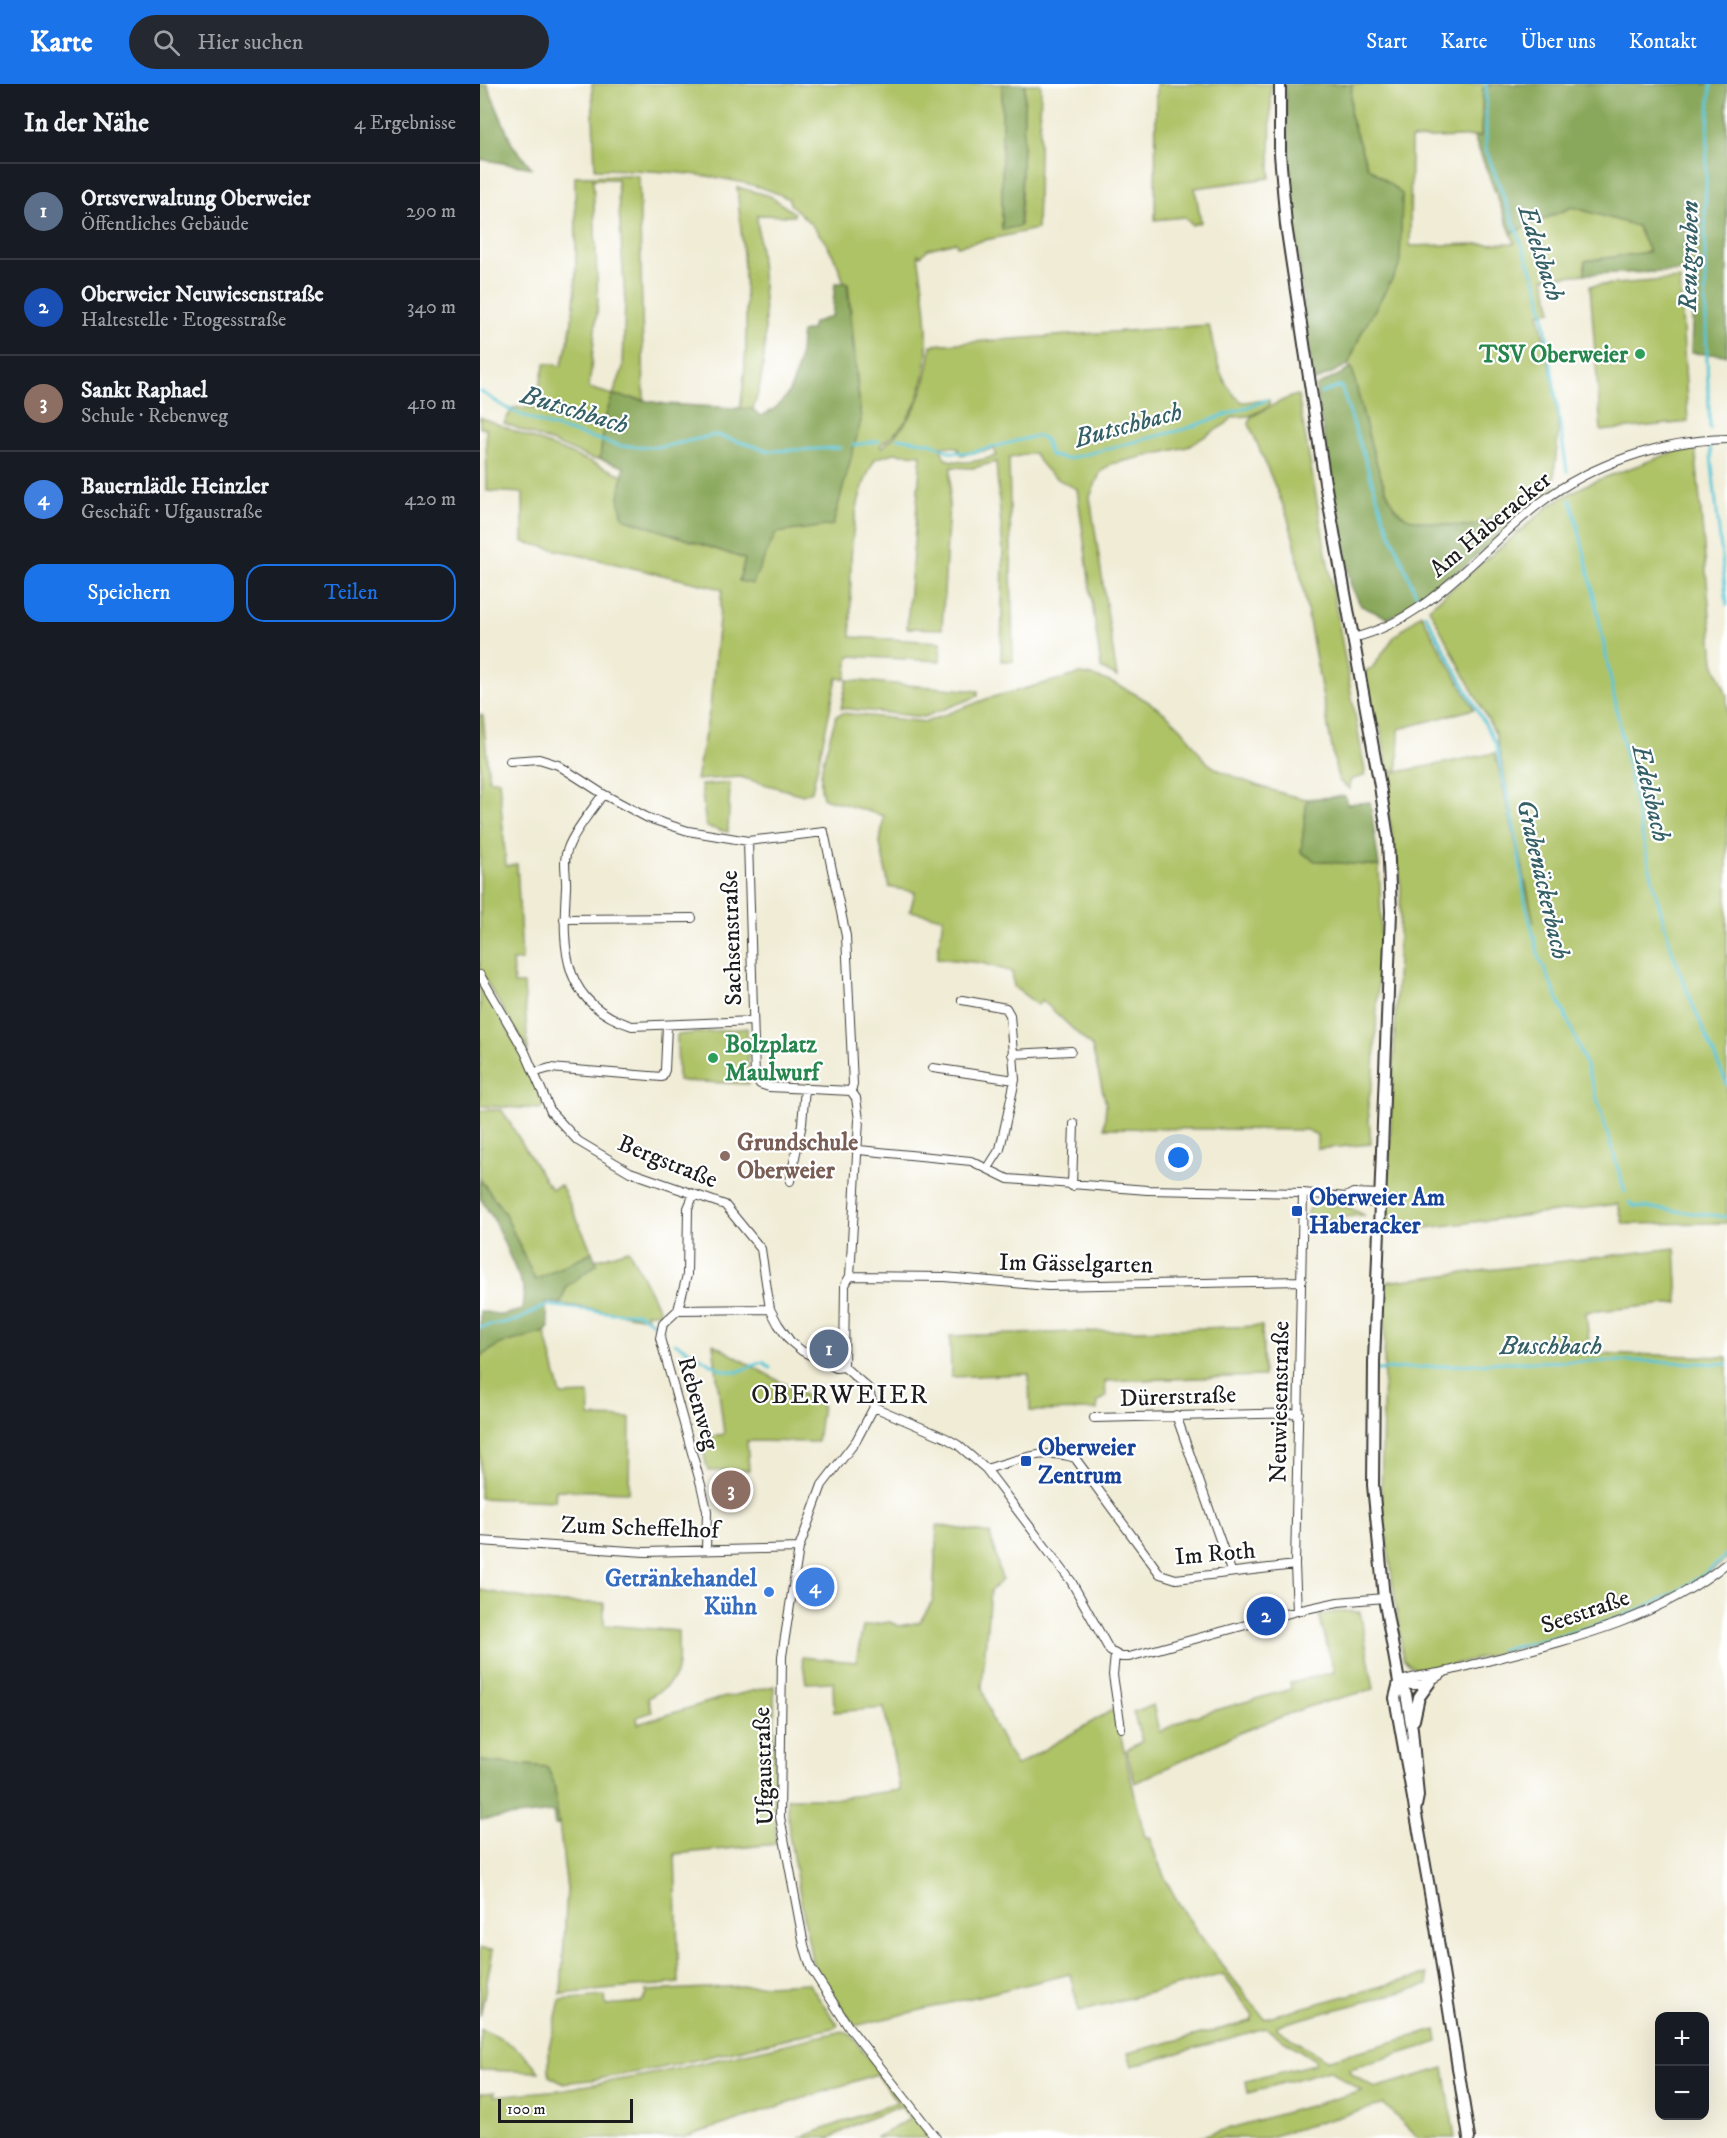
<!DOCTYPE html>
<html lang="de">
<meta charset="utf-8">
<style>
:root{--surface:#171b24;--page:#242831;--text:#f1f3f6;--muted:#9ea1a6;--line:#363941;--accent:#1a73e8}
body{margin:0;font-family:"IM FELL DW Pica",serif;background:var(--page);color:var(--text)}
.controls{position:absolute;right:18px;bottom:18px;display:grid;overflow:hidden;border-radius:12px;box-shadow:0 6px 24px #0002}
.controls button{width:54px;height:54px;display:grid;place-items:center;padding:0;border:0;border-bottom:2px solid var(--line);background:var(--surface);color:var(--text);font:30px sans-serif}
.scale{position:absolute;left:18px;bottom:15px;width:135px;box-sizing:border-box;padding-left:6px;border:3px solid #1c1c1c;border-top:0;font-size:16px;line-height:21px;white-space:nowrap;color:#1c1c1c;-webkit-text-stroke:4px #fff;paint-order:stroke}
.you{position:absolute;left:699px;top:1074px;width:21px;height:21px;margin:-15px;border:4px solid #fff;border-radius:50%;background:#1a73e8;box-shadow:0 0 0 9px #1a73e833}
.badge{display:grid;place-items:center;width:39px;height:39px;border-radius:50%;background:var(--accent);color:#fff;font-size:20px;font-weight:700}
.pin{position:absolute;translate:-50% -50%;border:3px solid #fff;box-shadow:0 2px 6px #0006}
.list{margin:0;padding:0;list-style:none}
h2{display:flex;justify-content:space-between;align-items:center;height:78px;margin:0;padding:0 24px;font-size:26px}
h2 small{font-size:20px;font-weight:400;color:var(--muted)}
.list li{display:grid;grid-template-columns:39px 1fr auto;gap:18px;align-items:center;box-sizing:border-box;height:96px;padding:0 24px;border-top:2px solid var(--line)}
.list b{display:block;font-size:22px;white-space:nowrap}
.list p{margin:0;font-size:20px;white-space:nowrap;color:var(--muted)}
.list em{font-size:20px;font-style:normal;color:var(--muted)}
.actions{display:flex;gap:12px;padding:18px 24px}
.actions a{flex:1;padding:14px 0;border:2px solid var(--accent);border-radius:18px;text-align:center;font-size:21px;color:var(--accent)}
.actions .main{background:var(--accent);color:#fff}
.icon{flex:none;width:33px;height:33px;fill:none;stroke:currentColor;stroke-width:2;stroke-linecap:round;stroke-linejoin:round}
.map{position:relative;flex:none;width:1247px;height:2054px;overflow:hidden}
header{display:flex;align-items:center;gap:36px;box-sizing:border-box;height:84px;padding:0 30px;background:var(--accent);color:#fff}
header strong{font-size:28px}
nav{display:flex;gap:33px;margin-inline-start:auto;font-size:21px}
.search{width:420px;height:54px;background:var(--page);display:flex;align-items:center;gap:15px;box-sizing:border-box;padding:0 21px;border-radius:33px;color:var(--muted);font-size:22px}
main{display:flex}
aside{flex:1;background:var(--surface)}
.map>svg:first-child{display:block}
.green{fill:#aec266;stroke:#656f41;stroke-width:1.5;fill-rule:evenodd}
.forest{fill:#8aa85b;stroke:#53623c;stroke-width:1.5}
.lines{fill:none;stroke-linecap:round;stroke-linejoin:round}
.stream{stroke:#5ac5d5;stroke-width:3}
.street-casing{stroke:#3c3b38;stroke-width:10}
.secondary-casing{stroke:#3c3b38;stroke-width:14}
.street{stroke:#fff;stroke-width:8}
.secondary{stroke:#fff;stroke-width:10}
.leisure-dot{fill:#2e9e5b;stroke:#fff;stroke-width:2}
.education-dot{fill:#8d6e63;stroke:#fff;stroke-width:2}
.transit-dot{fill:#1a4fb4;stroke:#fff;stroke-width:2}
.shop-dot{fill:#3f7fe0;stroke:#fff;stroke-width:2}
.labels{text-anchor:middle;stroke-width:4.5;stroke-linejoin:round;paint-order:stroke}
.leisure-label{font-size:24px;font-weight:bold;fill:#27864d;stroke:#fff;text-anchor:end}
.street-label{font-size:24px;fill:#1c1c1c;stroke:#fff}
.education-label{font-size:24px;font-weight:bold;fill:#785e54;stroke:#fff;text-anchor:start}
.transit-label{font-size:24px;font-weight:bold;fill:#164399;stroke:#fff;text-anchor:start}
.shop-label{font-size:24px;font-weight:bold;fill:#366cbe;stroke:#fff;text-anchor:end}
.water-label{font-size:26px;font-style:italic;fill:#356066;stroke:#fff}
.quarter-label{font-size:27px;letter-spacing:1.5px;fill:#1c1c1c;stroke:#fff}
</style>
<header>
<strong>Karte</strong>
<div class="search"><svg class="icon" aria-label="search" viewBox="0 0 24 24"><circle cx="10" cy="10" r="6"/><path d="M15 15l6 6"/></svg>Hier suchen</div>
<nav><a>Start</a><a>Karte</a><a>Über uns</a><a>Kontakt</a></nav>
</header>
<main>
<aside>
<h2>In der Nähe<small>4 Ergebnisse</small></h2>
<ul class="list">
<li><span class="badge" style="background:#5c6f8a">1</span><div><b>Ortsverwaltung Oberweier</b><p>Öffentliches Gebäude</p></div><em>290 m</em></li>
<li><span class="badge" style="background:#1a4fb4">2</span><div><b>Oberweier Neuwiesenstraße</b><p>Haltestelle · Etogesstraße</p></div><em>340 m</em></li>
<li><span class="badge" style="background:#8d6e63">3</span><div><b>Sankt Raphael</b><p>Schule · Rebenweg</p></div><em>410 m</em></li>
<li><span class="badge" style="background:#3f7fe0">4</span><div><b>Bauernlädle Heinzler</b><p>Geschäft · Ufgaustraße</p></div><em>420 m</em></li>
</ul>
<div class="actions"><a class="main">Speichern</a><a>Teilen</a></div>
</aside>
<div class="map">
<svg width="1247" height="2054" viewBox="0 0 1247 2054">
<rect width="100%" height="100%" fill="#fff"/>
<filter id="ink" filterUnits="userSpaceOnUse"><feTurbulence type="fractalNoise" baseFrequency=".0167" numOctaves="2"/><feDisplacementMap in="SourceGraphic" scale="12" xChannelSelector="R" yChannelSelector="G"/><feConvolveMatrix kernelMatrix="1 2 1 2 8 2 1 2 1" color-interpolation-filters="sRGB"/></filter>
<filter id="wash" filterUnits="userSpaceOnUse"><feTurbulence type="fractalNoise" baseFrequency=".008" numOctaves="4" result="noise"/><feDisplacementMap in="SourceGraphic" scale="24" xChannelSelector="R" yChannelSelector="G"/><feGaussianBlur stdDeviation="1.35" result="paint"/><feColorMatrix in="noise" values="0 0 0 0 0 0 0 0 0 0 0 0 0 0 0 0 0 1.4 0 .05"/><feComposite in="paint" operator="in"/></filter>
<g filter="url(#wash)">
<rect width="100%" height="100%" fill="#f0ecd6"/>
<!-- green -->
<path class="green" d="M 112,0 L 522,0 L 522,146 L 540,141 L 545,0 L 561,0 L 557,145 L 477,162 L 476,158 L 448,165 L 441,172 L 438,170 C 446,225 460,296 421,343 C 415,350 406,355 400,362 L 402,364 C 437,333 446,307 451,261 L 729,241 C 735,268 738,300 762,318 L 789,316 L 789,323 L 769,332 L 753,333 L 746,340 L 707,363 L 631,380 L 620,389 L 610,413 L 637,593 L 621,584 L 597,405 C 577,396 564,388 554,369 L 529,374 L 533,577 L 521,577 L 523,468 L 516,378 L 493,384 L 471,383 L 462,545 L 427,544 L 441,371 L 413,369 L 395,375 C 365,429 371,493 371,553 L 461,558 L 460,577 L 369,572 L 366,595 L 357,594 L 332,707 L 323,711 L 260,693 L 216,696 L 230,624 L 242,505 L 43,458 L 43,409 L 7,407 L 6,344 L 0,344 L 0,333 L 143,391 L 139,414 L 143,434 L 265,475 L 259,497 L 272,499 L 296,449 L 381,337 L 368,199 L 364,199 C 354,164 336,143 310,120 L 309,115 C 259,89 172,86 115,85 ZM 460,362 L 477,363 L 481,371 L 515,365 L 516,372 C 499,377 482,381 465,375 Z
M 676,0 L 791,0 L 790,94 L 715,104 L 721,138 L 712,141 L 704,133 L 675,136 Z
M 872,0 L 1014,0 L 1003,4 L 1001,52 L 931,55 L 930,162 L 1035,159 L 1031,149 L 1092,123 L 1157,142 L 1169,168 L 1105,177 L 1105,190 L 1064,194 L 1072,227 L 1059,229 C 1065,265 1077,304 1078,340 C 1079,362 1073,383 1074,405 L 1033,438 L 1026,424 C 1001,442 993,445 962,440 C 949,438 929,438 919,428 C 900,411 879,313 872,285 L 868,281 L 881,250 L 919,181 L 922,110 L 887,82 L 870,32 Z
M 155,91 L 159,93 L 164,316 L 133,311 L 125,334 L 120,375 L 113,375 L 24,339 L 33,324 L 54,323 L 65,279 L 81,282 C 102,223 95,154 95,92 ZM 113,95 L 137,95 L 145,216 L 143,284 L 133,311 L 109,304 L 118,218 Z
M 257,103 L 290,112 L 314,129 L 314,132 L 277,131 C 281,194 295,264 273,325 L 260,325 C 272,252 264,176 257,103 Z
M 1200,195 L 1208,338 L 1121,347 L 1110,202 Z
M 818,311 L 885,687 L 884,692 L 870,696 L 870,705 L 859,697 L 856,686 L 815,460 L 807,431 L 769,340 L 771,333 C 788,325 800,315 818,311 Z
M 1215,360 L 1234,578 L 1247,612 L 1247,1139 L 1143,1140 L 1138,1120 L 906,1149 L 921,803 L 902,691 L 1015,669 L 1054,839 L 1016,651 L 949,524 L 1074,418 L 1110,399 Z
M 941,530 L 994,625 L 919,645 L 918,686 L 908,688 L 900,641 L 894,642 L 883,588 L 892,584 L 914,553 Z
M 600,590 C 631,593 678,620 700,643 C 710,653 717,669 728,679 C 744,692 806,712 827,715 L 821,768 L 836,777 L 899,782 L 901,834 L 894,990 L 888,1020 L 891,1060 L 837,1065 L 837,1051 L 827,1046 L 624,1044 L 626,1020 L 612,963 L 562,916 L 558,921 L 534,903 L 532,888 L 502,879 L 457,874 L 463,834 L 430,827 L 435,808 L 409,803 L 400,759 L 404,732 L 343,714 C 335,689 350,657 356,632 L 362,629 L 446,638 L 509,614 Z
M 367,596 L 498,607 L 498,612 L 444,633 L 361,624 Z
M 0,630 L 3,632 L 9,696 L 19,696 L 26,782 L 37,780 L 42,876 L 32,877 L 34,900 L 44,900 L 48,968 L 0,887 Z
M 250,699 L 248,748 L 226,743 L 221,701 Z
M 0,899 C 24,939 47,975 63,1019 L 63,1023 L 60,1025 L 0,1022 Z
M 267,944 L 269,1000 L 198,997 L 197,951 Z
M 0,1026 L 22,1026 L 65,1097 L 72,1105 L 81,1101 L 112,1168 L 55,1196 L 24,1128 L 0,1095 Z
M 839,1119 L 868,1123 L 884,1131 L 828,1137 L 827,1128 L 833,1121 Z
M 1195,1164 L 1198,1219 L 1106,1228 L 1110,1269 L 1247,1273 L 1247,1476 C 1156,1540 1067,1557 962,1583 C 945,1586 934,1588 923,1574 L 901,1413 L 906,1198 Z
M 149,1166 L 181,1229 L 166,1229 L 167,1234 L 80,1220 L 87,1202 L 117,1180 L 115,1176 Z
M 782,1242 L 784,1292 L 625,1297 L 626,1313 L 618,1318 L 617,1326 L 550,1327 L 549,1290 L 471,1293 L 470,1252 Z
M 65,1248 L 81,1311 L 109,1310 L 110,1333 L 150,1334 L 149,1408 L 76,1406 L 75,1417 L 0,1414 L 0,1273 L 20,1260 Z
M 233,1260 L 342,1321 L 337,1358 L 267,1357 L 269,1386 L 228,1387 L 220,1355 L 244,1350 Z
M 457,1441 L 510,1450 L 522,1496 L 510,1507 L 502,1603 L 512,1636 L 536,1682 L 634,1625 L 665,1753 L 670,1753 C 685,1817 744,1882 784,1934 L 947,1890 L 948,1901 L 798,1941 L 797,1945 L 846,1976 L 956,1946 L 958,1958 L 870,1985 L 872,1990 L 895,2004 L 964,1984 L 975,2054 L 938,2054 L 904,2020 L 786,2054 L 715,2054 L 882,2007 L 849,1986 L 768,2009 L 766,1997 L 834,1980 L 835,1976 L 785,1944 L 652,1982 L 648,1969 L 771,1937 L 773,1932 L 743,1890 L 599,1927 L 590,1890 L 375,1942 L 342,1898 L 332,1877 L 309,1751 L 307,1714 L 358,1714 L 420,1706 L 404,1624 L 354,1628 L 353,1598 L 326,1599 L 322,1573 L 376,1578 L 383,1542 L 410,1538 L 419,1542 L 440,1538 L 453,1516 Z
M 0,1506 L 72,1519 L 124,1519 L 124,1541 L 198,1547 C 198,1586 204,1594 168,1614 L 172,1628 L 157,1633 L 158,1640 L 238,1615 L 294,1602 L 296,1760 L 195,1770 L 199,1899 L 81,1910 L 87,1805 L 74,1699 L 67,1683 L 0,1677 Z
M 862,1527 L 880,1528 L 894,1605 L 827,1623 L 759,1649 L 655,1699 L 646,1666 L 662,1657 L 653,1628 L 673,1621 L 679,1648 L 708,1634 L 811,1605 L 810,1599 L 854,1588 L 839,1531 Z
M 0,1865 L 13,1866 L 0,1933 Z
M 328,1899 L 358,1941 L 356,1943 L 181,1984 L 111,1996 L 82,1999 L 69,1992 L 69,1963 L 80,1916 L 125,1912 L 126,1921 L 161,1918 L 167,1911 L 166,1907 Z
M 0,1945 C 25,1956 44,1965 59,1988 L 0,1986 Z
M 363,1947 L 370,1950 L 450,2054 L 395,2054 L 430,2035 L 421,2022 L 380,2038 L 350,2054 L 319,2054 L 417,2018 L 397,1990 L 203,2054 L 0,2054 L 0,2010 L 15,2008 L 14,2012 L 80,2006 L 178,1989 Z"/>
<!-- forest -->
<path class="forest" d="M 0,0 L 7,0 L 32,60 L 52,84 L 0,75 Z
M 522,0 L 545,0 L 540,142 L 522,146 Z
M 805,0 L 872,0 L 870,32 L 887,82 L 922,110 L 920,181 L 881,250 L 868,281 L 833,298 L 813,132 Z
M 1014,0 L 1247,0 L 1247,271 L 1211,269 L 1214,187 L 1105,190 L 1105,177 L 1169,168 L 1157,142 L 1092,123 L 1031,149 L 994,53 L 1001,52 L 1003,4 Z
M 355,199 L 367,199 L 381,337 L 353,441 L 296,449 L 272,500 L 259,497 L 265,475 L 143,434 L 139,414 L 144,383 L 120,375 L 125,334 L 133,311 L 185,320 L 273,325 L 280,332 C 315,321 321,278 321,248 L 331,246 L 333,239 L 352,232 Z
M 872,284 C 879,313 900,411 919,428 C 930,438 949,438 963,440 C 993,445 1001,442 1026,424 L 1033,438 C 995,473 956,513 908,534 L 881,522 L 871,502 L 835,303 Z
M 865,712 L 867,720 L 890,718 L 899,782 L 835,777 L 821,768 L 827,715 Z
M 0,1095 L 24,1128 L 55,1196 L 112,1168 L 117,1180 L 87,1202 L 80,1220 L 65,1218 L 69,1243 L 65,1248 L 20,1260 L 0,1273 L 0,1227 L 22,1231 L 42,1226 L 44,1205 L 13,1134 L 0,1114 Z
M 0,1677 L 67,1683 L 74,1699 L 79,1741 L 75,1741 L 73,1728 L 0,1736 Z"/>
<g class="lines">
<!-- stream -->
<path class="stream" d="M 1006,0 L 1006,66 L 1060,208 L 1087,387
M 0,307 L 28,325 L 64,340 L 141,362 L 181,363 L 236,351 L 290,367 L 360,364
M 841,309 L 861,302 L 904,434 L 939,517
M 1230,345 C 1224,229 1222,115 1231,0
M 418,354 L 451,359 L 470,368 L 490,369 L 556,352 L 565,355 L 570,371 L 587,375 L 705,345 L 787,316
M 374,361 L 399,357
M 1230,363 L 1247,521
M 1091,416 C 1131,564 1147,719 1192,866 C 1207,912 1229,957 1247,1001
M 945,530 L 1016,660 L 1038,764 L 1045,817 L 1059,873 L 1096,955 L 1112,998 L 1145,1108
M 1149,1118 L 1153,1122 L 1247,1133
M 0,1243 L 38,1236 L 66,1221 L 134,1229 L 157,1229 L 177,1241
M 195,1259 L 242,1286 L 257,1288 L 283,1278 L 290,1284
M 896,1286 L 1026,1278 L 1158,1277 L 1247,1280
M 1020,1566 C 1092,1550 1195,1525 1247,1470"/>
</g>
</g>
<g filter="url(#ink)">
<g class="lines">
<defs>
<path id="street" d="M 873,554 C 951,535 999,466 1060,419 C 1111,380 1183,356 1247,355
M 30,677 L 59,675 L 78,681 L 123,710 L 168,734 L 208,747 L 268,757 L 344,748 L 366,852 L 373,1000 L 371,1007 L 376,1014 L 379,1036 L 370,1192 L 365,1201 L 364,1283 L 388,1304 L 394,1323
M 123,710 C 112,727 95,745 88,764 C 82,777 87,791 86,804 C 82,868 83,920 152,942 L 273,937
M 268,757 L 275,993 L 280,1000 L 289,1003 L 371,1007
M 84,835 L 212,834
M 0,891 L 45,968 L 71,1028 L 98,1057 L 150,1088 L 245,1121 L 281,1165 L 290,1225 L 298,1240 L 310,1257 L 322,1267 L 356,1284 L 364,1283
M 482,916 L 526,924 L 530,931 L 535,996 L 520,1065 L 508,1084
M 532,970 L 591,967
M 453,984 L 535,996
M 56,988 L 70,984 L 182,993 L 185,986 L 187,942
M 379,1066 L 491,1077 L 528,1095 L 667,1106 L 823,1109 L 866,1113 L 900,1121
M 310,1097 L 322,1040 L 325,1004
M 592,1102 L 594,1040
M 214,1110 L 208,1124 L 207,1191 L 198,1226 L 183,1240 L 180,1254 L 221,1401 L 227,1427 L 226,1466
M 866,1113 L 873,1109 L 901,1110
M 370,1192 L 464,1193 L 568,1202 L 822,1197
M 198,1226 L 290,1225
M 394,1323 L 376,1357 L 342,1401 L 319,1464 L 302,1572 L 300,1733 L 324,1861 L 331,1884 L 368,1942 L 456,2054
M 394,1323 L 466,1354 L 478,1361 L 506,1385 L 591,1497 L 630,1567 L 641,1573 L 649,1573 L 817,1527 L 858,1518 L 904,1514
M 696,1331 L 751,1487
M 614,1334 L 819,1329
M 506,1385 C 535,1377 565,1363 595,1374 L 680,1490 L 696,1495 L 815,1481
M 0,1457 L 165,1468 L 319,1464
M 817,1527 L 815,1481 L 823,1109
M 635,1571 L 633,1591 L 641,1644
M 919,1598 C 938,1590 957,1591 976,1585 C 1069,1560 1170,1542 1247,1479
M 919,1598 C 939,1605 947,1600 965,1588"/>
<path id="secondary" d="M 800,0 L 800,70 L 806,141 L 845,399 L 900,702 L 908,754 L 911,828 L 894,1278 L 893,1401 L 904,1514 L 919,1598 L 926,1610 L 932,1645 L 938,1712 L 935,1727
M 919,1598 L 915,1614 L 954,1831 L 989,2054
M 934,1636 L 939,1613 L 950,1598"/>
</defs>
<!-- street casing -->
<use href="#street" class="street-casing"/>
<!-- secondary casing -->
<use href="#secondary" class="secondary-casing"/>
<!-- street -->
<use href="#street" class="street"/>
<!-- secondary -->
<use href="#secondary" class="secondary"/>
</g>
</g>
<!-- markers -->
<g class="leisure-dot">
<circle cx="1160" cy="270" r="6"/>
<circle cx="233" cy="974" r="6"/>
</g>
<circle class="education-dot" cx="245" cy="1072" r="6"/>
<g class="transit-dot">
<rect x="811" y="1121" width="12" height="12" rx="3"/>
<rect x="540" y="1371" width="12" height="12" rx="3"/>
</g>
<circle class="shop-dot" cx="289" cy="1508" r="6"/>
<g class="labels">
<!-- leisure labels -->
<g class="leisure-label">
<text x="1148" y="278">TSV Oberweier</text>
<text x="245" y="968" text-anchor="start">Bolzplatz<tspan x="245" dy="28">Maulwurf</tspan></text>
</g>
<!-- street labels -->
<g class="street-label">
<text transform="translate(1010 440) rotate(-40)" y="8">Am Haberacker</text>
<text transform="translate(251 854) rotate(-92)" y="8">Sachsenstraße</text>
<text transform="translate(188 1077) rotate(22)" y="8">Bergstraße</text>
<text transform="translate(596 1179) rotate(1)" y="8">Im Gässelgarten</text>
<text transform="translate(698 1312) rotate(-2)" y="8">Dürerstraße</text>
<text transform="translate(799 1318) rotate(-89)" y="8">Neuwiesenstraße</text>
<text transform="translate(219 1319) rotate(74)" y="8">Rebenweg</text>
<text transform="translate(160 1443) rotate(2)" y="8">Zum Scheffelhof</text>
<text transform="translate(735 1469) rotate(-5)" y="8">Im Roth</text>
<text transform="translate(1105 1527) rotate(-19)" y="8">Seestraße</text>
<text transform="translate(283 1682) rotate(-92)" y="8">Ufgaustraße</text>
</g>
<!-- education labels -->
<g class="education-label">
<text x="257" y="1066">Grundschule<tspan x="257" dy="28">Oberweier</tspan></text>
</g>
<!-- transit labels -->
<g class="transit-label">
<text x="829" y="1121">Oberweier Am<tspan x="829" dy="28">Haberacker</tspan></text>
<text x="558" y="1371">Oberweier<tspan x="558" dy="28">Zentrum</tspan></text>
</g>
<!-- shop labels -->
<g class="shop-label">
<text x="277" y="1502">Getränkehandel<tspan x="277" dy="28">Kühn</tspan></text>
</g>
<!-- water labels -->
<g class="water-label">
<text transform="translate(1062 169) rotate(72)" y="9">Edelsbach</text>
<text transform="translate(1208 172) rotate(-89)" y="9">Reutgraben</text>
<text transform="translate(95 325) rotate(17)" y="9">Butschbach</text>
<text transform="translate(648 340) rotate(-15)" y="9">Butschbach</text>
<text transform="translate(1172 709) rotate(77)" y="9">Edelsbach</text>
<text transform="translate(1064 795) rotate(77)" y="9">Grabenäckerbach</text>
<text x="1071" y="1270">Buschbach</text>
</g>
<!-- quarter labels -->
<g class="quarter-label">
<text x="360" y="1319">OBERWEIER</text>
</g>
</g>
</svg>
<div class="controls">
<button>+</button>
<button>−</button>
</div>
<div class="scale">100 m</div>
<div class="you"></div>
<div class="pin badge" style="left:349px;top:1265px;background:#5c6f8a">1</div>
<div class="pin badge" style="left:786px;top:1532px;background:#1a4fb4">2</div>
<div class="pin badge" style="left:251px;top:1406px;background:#8d6e63">3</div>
<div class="pin badge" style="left:335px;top:1503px;background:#3f7fe0">4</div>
</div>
</main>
